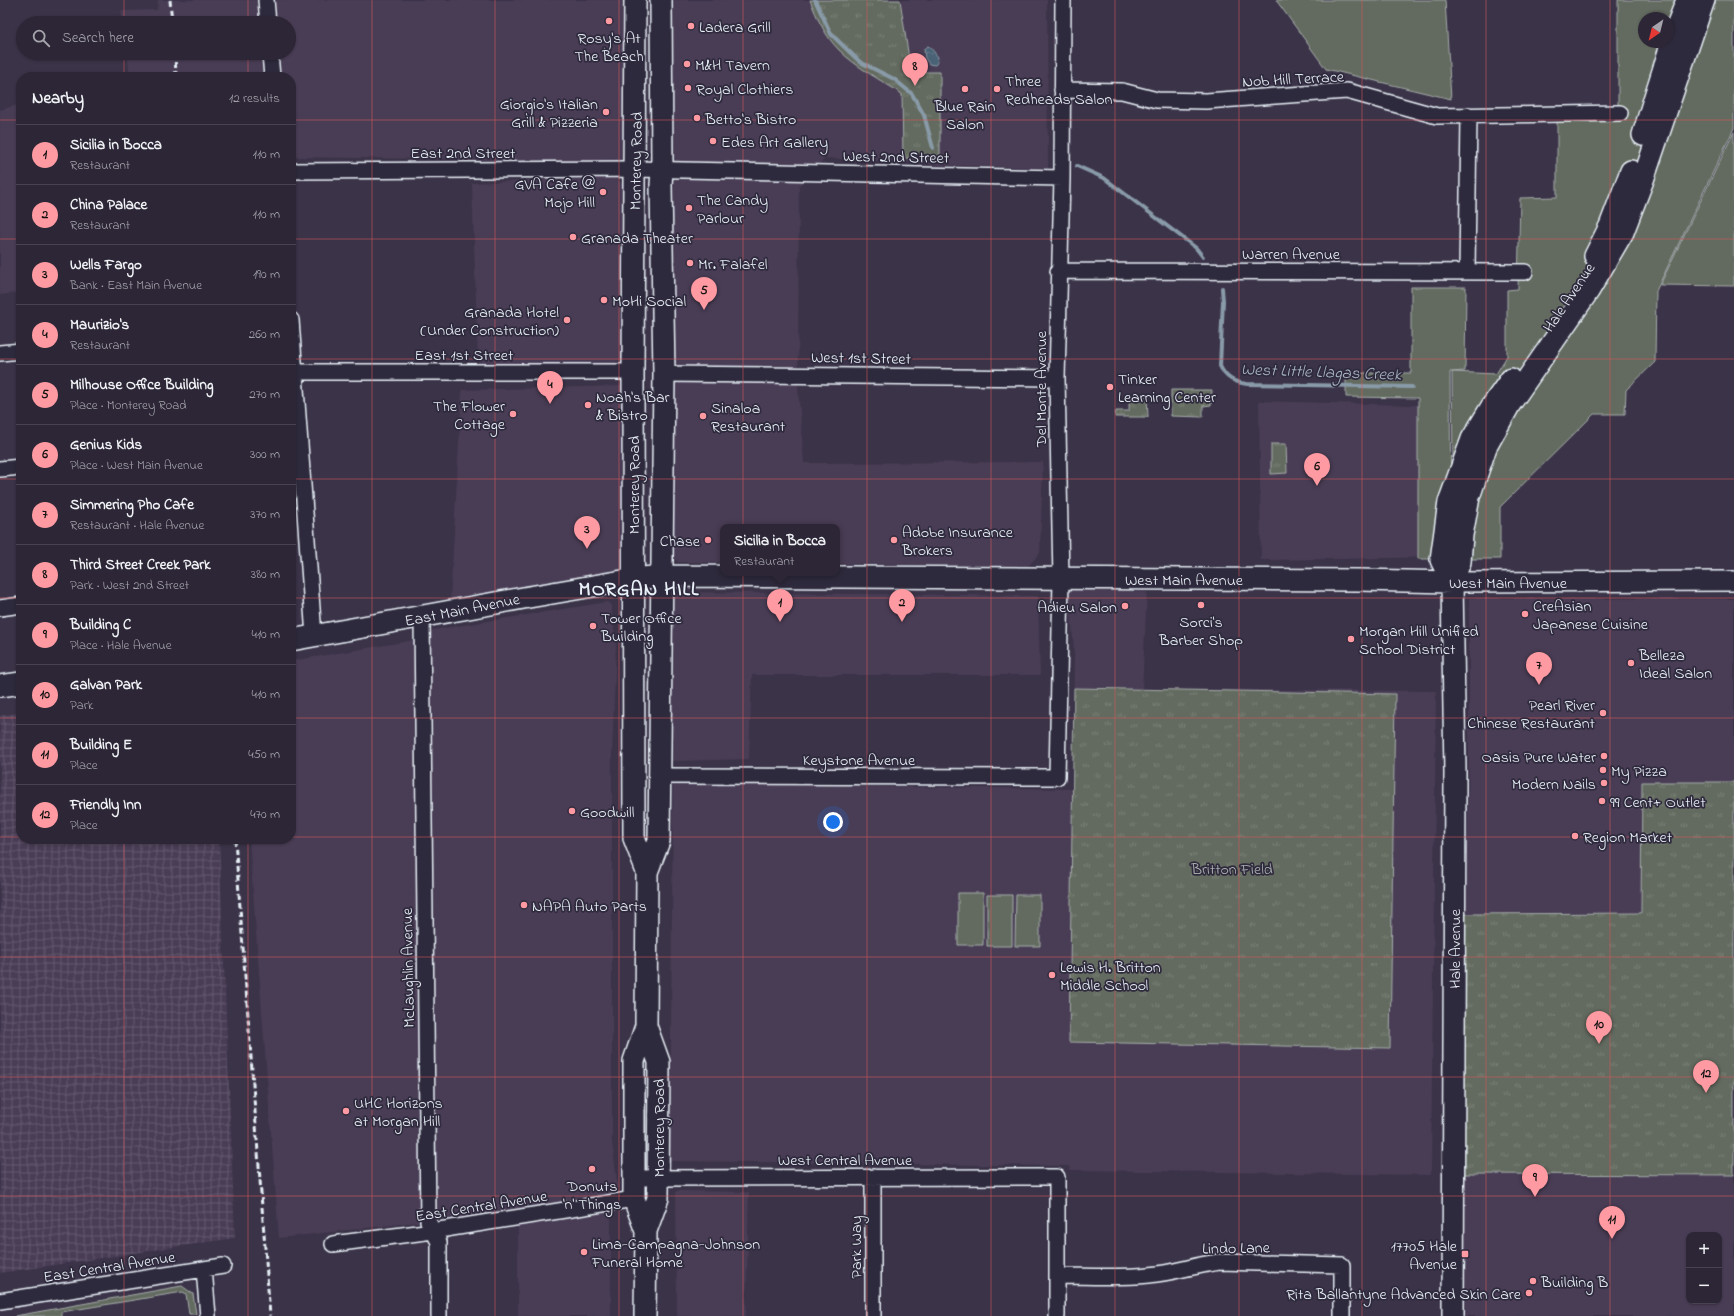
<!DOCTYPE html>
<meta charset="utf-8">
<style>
:root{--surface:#2c2636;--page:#342e3e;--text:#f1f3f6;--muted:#a6a5ad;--line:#484351;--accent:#ff9aa2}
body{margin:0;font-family:"Indie Flower",sans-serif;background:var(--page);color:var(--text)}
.controls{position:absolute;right:12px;bottom:12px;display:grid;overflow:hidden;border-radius:8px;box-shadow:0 1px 3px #0004}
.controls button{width:36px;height:36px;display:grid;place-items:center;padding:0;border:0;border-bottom:1px solid var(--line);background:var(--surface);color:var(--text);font:20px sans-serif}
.compass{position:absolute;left:1638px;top:12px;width:36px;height:36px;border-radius:50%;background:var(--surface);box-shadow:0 1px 3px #0004;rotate:215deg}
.you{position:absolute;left:833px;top:822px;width:14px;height:14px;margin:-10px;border:3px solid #fff;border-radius:50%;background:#1a73e8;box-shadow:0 0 0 6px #1a73e833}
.badge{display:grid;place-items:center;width:26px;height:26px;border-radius:50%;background:var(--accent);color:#111;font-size:13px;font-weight:700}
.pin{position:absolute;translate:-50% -33px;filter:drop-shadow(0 1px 2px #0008)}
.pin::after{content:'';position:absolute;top:21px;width:14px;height:12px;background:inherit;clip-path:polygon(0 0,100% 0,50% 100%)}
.popup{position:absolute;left:720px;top:524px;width:120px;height:52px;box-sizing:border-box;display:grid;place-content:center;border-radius:8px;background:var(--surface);filter:drop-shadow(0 1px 3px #0005);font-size:13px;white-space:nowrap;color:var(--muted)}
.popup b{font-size:15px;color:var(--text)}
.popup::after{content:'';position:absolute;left:50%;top:100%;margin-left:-8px;border:8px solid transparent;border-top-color:var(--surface)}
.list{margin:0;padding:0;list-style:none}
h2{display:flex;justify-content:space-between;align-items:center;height:52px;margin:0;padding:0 16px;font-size:17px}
h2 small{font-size:13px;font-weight:400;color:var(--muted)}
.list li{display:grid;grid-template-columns:26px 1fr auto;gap:12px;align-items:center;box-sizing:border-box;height:60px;padding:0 16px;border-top:1px solid var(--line)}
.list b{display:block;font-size:15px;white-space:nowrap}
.list p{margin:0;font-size:13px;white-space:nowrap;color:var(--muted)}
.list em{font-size:13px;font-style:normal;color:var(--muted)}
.icon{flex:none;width:22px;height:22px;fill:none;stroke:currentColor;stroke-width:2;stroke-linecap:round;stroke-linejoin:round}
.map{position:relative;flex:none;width:1734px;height:1316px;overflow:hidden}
.search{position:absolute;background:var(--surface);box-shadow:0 1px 3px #0004;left:16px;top:16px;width:280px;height:44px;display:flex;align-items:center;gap:10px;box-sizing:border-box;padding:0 14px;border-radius:22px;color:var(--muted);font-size:15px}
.panel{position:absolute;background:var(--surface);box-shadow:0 1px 3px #0004;left:16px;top:72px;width:280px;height:772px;border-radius:16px}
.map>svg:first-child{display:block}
.built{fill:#493e55;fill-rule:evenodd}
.industrial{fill:url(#industrial-grid)}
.green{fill:#646b5f;stroke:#a6aeac;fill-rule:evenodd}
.park{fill:url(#park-tufts);stroke:#a6aeac}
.water{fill:url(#water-ripples);stroke:#899ba9}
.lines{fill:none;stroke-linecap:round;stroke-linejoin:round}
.stream{stroke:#899ba9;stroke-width:4}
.minor-casing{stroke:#e8f1f8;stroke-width:18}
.tertiary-casing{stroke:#e8f1f8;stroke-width:22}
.secondary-casing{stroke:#e8f1f8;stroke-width:24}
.minor{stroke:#2f2a3d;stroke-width:15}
.tertiary{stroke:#2f2a3d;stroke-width:19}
.secondary{stroke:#2f2a3d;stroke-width:21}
.rail{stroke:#e8f1f8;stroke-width:3;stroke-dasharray:6 3;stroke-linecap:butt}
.grid{fill:none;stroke:#da5a5c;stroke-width:1;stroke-opacity:0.55}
.poi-dot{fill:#ff9aa2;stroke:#2f2a3d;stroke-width:1.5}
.labels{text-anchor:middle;stroke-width:3.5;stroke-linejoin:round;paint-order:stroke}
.poi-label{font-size:16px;fill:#e8f1f8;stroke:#2f2a3d;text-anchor:start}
.street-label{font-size:16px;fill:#e8f1f8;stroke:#2f2a3d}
.park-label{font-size:16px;fill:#adb5b3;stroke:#2f2a3d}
.water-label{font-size:17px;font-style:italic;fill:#a9b8c4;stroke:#2f2a3d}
.district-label{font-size:20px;font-weight:bold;letter-spacing:1px;fill:#e8f1f8;stroke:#2f2a3d}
</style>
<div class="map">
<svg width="1734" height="1316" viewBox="0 0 1734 1316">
<defs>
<pattern id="industrial-grid" width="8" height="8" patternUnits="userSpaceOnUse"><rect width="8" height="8" fill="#493e55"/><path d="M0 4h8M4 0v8" fill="none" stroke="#635a6e"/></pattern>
<pattern id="park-tufts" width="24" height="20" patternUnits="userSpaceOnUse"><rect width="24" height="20" fill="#646b5f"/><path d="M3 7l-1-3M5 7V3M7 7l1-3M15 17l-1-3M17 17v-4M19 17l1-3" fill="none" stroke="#7a8177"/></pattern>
<pattern id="water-ripples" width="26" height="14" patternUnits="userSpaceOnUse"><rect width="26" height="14" fill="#4a6275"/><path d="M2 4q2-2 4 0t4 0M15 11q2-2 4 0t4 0" fill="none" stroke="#647989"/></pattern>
</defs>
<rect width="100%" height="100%" fill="#3b3348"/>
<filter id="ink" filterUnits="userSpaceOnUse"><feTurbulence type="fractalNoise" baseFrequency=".025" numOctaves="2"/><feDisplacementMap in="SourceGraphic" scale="8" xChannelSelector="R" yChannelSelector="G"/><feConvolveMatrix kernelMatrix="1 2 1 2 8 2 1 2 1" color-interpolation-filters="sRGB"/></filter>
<g filter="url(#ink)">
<!-- built -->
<path class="built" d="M 158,0 L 260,0 L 261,23 L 123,23 L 121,11 L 157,10 Z
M 275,0 L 634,0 L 632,150 L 623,162 L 293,157 L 291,155 L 291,77 L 281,77 L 279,53 L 289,53 L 289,23 L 277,23 Z
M 669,0 L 1047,0 L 1048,168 L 941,165 L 825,158 L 799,186 L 798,387 L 804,463 L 1043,462 L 1040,553 L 1028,566 L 837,564 L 837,527 L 723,527 L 723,563 L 678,562 L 667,552 Z
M 127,53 L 262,53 L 263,77 L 130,77 Z
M 21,104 L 21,292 L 0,295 L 0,110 Z
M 615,177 L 625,186 L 625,357 L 615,363 L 478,363 L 472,183 Z
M 621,386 L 629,396 L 627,561 L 617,574 L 450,603 L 462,390 Z
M 1259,401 L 1447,406 L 1447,557 L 1261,560 Z
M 1069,589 L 1147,592 L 1142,689 L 1436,691 L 1431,1175 L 1070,1170 L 1069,1166 L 670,1161 L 673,784 L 1073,789 L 1074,651 Z
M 673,592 L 1038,596 L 1040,675 L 752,675 L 749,759 L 671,761 Z
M 1469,598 L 1734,599 L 1734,782 L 1642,782 L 1641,913 L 1465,914 L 1469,760 Z
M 607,602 L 611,605 L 616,644 L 612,757 L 612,1142 L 619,1197 L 522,1210 L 279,1238 L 249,839 L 291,839 L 291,661 L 409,641 L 433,630 Z
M 1464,1174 L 1734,1175 L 1734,1316 L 1465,1316 ZM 1689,1235 L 1719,1235 L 1719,1301 L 1689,1301 Z
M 676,1191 L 749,1192 L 746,1316 L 677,1316 Z
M 611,1207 L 611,1316 L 518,1316 L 518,1222 Z"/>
<!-- industrial -->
<path class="industrial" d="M 21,712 L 21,839 L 219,839 L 235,1238 L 0,1273 L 0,716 Z"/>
<!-- green -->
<path class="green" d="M 1276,0 L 1445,0 L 1451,99 L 1326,69 Z
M 1618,0 L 1734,0 L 1734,128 L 1656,291 L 1655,362 L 1626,390 L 1625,414 L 1594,414 L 1500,507 L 1500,559 L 1454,559 L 1452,372 L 1496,374 L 1507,356 L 1507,290 L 1518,289 L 1520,198 L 1557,197 L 1557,114 L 1618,114 ZM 1644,18 L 1668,18 L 1668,42 L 1644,42 Z
M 1734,132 L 1734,286 L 1660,285 Z
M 1411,287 L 1466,287 L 1465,371 L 1450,372 L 1451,559 L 1418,559 L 1418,398 L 1346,397 L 1346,373 L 1411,373 Z
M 958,893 L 983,893 L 983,945 L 958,945 Z
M 987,895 L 1012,895 L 1012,946 L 987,946 Z
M 1016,895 L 1040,895 L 1040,946 L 1015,946 Z
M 182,1286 L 193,1294 L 196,1314 L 189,1314 L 186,1294 L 183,1292 L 61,1312 L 61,1316 L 15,1316 Z"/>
<!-- park -->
<path class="park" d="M 810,0 L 900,0 L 911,72 L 940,72 L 940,159 L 903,158 L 902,94 C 881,80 857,68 839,50 C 825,36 817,18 810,0 Z
M 1171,390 L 1212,390 L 1211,405 L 1203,406 L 1203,417 L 1171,416 Z
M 1147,396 L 1148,417 L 1115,417 L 1116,411 L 1129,411 L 1129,397 Z
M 1271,444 L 1286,444 L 1287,473 L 1271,474 Z
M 1074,688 L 1395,694 L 1390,1048 L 1069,1042 Z
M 1642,782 L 1734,782 L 1734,1175 L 1464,1174 L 1465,914 L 1641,913 Z"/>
<!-- water -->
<path class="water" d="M 927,46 L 930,47 L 938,57 L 937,63 L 935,65 L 929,64 L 925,58 L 924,49 Z"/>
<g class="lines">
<!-- stream -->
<path class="stream" d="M 815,0 L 831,34 L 860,62 L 894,79 L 912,94 L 924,115 L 933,148
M 1077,166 L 1104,178 L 1196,248 L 1203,257
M 1222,288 L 1223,301 L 1220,366 C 1226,379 1234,382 1247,384 L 1412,387"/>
<defs>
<path id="minor" d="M 266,0 L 268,23
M 270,53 L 272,77
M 1062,90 L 1122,91 L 1157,100 L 1206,101 L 1347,91 L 1437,116 L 1620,113
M 291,171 L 634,169 L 1062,178
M 1058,271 L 1525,272
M 1467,271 L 1469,115
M 291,320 L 314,636
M 0,353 L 21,351
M 295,372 L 633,372
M 664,374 L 1057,378
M 0,469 L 21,467
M 0,608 L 21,605
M 422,617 L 428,1221 L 439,1242 L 439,1316
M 660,776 L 1057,777 L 1061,579 L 1057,378 L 1062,178 L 1063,0
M 873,1177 L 873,1316
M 634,1178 L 1057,1177 L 1057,1316
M 333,1244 L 433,1231 L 634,1199
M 204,1269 L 208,1316
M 1057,1276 C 1087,1276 1119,1278 1149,1275 C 1173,1273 1195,1265 1219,1262 L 1342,1265 L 1342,1316
M 0,1301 L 223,1266"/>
<path id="tertiary" d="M 1452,582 L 1734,581"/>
<path id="secondary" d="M 635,0 L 633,372 L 634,838 L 647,872
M 1643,135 L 1677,26 L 1687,0
M 1595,256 L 1610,226 L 1631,171
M 1452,582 L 1441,560 L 1449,502 L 1472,439 L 1492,406 L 1511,379
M 291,640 L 529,597 L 634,579 L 662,576 L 1359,580 L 1452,582
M 0,686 L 21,683
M 646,1231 L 658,1198 L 659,1062 L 646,1026
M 645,1316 L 646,1231 L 634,1199 L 634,1061 L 646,1026 L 647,872 L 659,841 L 664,374 L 661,185 L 662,170 L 661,0
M 1453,1316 L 1455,773 L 1452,582 L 1460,562 L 1462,535 L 1469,497 L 1486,447 L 1510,404 L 1589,290 L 1623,232 L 1643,180 L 1704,0"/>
</defs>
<!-- minor casing -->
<use href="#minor" class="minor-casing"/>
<!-- tertiary casing -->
<use href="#tertiary" class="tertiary-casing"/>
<!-- secondary casing -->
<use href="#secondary" class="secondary-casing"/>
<!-- minor -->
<use href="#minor" class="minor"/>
<!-- tertiary -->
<use href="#tertiary" class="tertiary"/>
<!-- secondary -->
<use href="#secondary" class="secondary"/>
<!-- rail -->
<path class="rail" d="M 170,0 L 172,23
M 175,53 L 176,77
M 235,839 L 270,1316"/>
</g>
</g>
<!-- grid -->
<path class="grid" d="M 124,0 L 124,23M 248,0 L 248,23M 372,0 L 372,1316M 495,0 L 495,1316M 619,0 L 619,1316M 743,0 L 743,1316M 867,0 L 867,1316M 991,0 L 991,1316M 1115,0 L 1115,1316M 1239,0 L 1239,1316M 1362,0 L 1362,1316M 1486,0 L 1486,1316M 1610,0 L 1610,1316M 124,53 L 124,77M 248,53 L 248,77M 0,120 L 21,120M 291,120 L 1734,120M 0,239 L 21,239M 291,239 L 1734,239M 0,359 L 21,359M 291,359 L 1734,359M 0,479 L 21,479M 291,479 L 1734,479M 0,598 L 21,598M 291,598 L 1734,598M 0,718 L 21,718M 291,718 L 1734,718M 0,837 L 21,837M 291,837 L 1734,837M 124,839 L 124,1316M 248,839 L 248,1316M 0,957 L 1734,957M 0,1077 L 1734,1077M 0,1196 L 1734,1196"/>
<!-- markers -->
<g class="poi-dot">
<circle cx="609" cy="21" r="4"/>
<circle cx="691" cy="26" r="4"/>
<circle cx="687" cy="64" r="4"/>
<circle cx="688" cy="88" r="4"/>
<circle cx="965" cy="89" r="4"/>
<circle cx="997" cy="89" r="4"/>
<circle cx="606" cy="112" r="4"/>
<circle cx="697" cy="118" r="4"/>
<circle cx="713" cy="141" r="4"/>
<circle cx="603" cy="192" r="4"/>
<circle cx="689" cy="208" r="4"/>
<circle cx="573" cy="237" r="4"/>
<circle cx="690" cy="263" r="4"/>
<circle cx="604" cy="300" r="4"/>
<circle cx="567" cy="320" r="4"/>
<circle cx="1110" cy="387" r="4"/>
<circle cx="588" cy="405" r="4"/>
<circle cx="513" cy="414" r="4"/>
<circle cx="703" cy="416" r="4"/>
<circle cx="708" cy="540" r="4"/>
<circle cx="894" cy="540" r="4"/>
<circle cx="1201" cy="605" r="4"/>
<circle cx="1125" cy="606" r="4"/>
<circle cx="1525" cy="614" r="4"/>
<circle cx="593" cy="626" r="4"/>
<circle cx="1351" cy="639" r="4"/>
<circle cx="1631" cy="663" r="4"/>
<circle cx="1603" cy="713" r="4"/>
<circle cx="1604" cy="756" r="4"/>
<circle cx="1603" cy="770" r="4"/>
<circle cx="1604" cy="783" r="4"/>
<circle cx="1602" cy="801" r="4"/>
<circle cx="572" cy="811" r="4"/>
<circle cx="1575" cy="836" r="4"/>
<circle cx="524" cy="905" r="4"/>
<circle cx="1052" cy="975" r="4"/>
<circle cx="346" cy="1111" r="4"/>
<circle cx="592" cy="1169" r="4"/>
<circle cx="584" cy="1252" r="4"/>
<rect x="1461" y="1250" width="8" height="8" rx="2"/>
<circle cx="1533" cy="1281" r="4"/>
<circle cx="1529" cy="1293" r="4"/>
</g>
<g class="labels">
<!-- poi labels -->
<g class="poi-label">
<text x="699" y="32">Ladera Grill</text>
<text x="609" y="43" text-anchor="middle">Rosy's At<tspan x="609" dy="18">The Beach</tspan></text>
<text x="695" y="70">M&amp;H Tavern</text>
<text x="1005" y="86">Three<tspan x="1005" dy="18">Redheads Salon</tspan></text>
<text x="696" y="94">Royal Clothiers</text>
<text x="598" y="109" text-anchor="end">Giorgio's Italian<tspan x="598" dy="18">Grill &amp; Pizzeria</tspan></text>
<text x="965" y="111" text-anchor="middle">Blue Rain<tspan x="965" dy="18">Salon</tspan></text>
<text x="705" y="124">Betto's Bistro</text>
<text x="721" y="147">Edes Art Gallery</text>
<text x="595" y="189" text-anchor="end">GVA Cafe @<tspan x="595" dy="18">Mojo Hill</tspan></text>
<text x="697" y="205">The Candy<tspan x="697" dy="18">Parlour</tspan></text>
<text x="581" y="243">Granada Theater</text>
<text x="698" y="269">Mr. Falafel</text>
<text x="612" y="306">MoHi Social</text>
<text x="559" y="317" text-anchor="end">Granada Hotel<tspan x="559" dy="18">(Under Construction)</tspan></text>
<text x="1118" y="384">Tinker<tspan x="1118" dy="18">Learning Center</tspan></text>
<text x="596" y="402">Noah's Bar<tspan x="596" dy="18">&amp; Bistro</tspan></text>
<text x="505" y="411" text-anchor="end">The Flower<tspan x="505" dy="18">Cottage</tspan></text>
<text x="711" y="413">Sinaloa<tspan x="711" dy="18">Restaurant</tspan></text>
<text x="902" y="537">Adobe Insurance<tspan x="902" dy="18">Brokers</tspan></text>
<text x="700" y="546" text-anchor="end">Chase</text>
<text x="1533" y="611">CreAsian<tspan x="1533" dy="18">Japanese Cuisine</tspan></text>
<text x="1117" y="612" text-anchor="end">Adieu Salon</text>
<text x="601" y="623">Tower Office<tspan x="601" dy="18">Building</tspan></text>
<text x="1201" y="627" text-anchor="middle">Sorci's<tspan x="1201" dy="18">Barber Shop</tspan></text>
<text x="1359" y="636">Morgan Hill Unified<tspan x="1359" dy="18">School District</tspan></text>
<text x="1639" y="660">Belleza<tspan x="1639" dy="18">Ideal Salon</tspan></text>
<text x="1595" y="710" text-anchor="end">Pearl River<tspan x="1595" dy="18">Chinese Restaurant</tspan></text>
<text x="1596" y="762" text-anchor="end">Oasis Pure Water</text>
<text x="1611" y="776">My Pizza</text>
<text x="1596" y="789" text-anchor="end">Modern Nails</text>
<text x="1610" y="807">99 Cent+ Outlet</text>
<text x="580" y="817">Goodwill</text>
<text x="1583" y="842">Region Market</text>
<text x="532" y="911">NAPA Auto Parts</text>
<text x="1060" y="972">Lewis H. Britton<tspan x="1060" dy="18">Middle School</tspan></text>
<text x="354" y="1108">UHC Horizons<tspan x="354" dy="18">at Morgan Hill</tspan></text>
<text x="592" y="1191" text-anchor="middle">Donuts<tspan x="592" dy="18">'n' Things</tspan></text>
<text x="592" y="1249">Lima-Campagna-Johnson<tspan x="592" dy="18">Funeral Home</tspan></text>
<text x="1457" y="1251" text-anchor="end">17705 Hale<tspan x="1457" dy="18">Avenue</tspan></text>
<text x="1541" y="1287">Building B</text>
<text x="1521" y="1299" text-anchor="end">Rita Ballantyne Advanced Skin Care</text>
</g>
<!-- street labels -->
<g class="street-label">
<text transform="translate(1293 78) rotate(-3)" y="6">Nob Hill Terrace</text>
<text x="463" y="158">East 2nd Street</text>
<text transform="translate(896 156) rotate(1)" y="6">West 2nd Street</text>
<text transform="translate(635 161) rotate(-89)" y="6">Monterey Road</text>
<text x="1291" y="259">Warren Avenue</text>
<text transform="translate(1568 297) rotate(-56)" y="6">Hale Avenue</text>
<text x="464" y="360">East 1st Street</text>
<text transform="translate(861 357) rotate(1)" y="6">West 1st Street</text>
<text transform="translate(1040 389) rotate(-90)" y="6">Del Monte Avenue</text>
<text transform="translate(633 485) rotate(-90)" y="6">Monterey Road</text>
<text x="1184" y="585">West Main Avenue</text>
<text x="1508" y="588">West Main Avenue</text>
<text transform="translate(462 609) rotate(-11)" y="6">East Main Avenue</text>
<text x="859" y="765">Keystone Avenue</text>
<text transform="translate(1454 949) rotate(-90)" y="6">Hale Avenue</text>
<text transform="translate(407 968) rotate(-91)" y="6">McLaughlin Avenue</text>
<text transform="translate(658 1128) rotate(-90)" y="6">Monterey Road</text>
<text x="845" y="1165">West Central Avenue</text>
<text transform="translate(481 1205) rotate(-9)" y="6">East Central Avenue</text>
<text transform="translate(855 1247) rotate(-90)" y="6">Park Way</text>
<text transform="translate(1236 1247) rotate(-1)" y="6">Lindo Lane</text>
<text transform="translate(109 1266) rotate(-9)" y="6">East Central Avenue</text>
</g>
<!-- park labels -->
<g class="park-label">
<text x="1232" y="874">Britton Field</text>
</g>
<!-- water labels -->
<g class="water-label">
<text transform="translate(1321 371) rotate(2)" y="6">West Little Llagas Creek</text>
</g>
<!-- district labels -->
<g class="district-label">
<text x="639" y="595">MORGAN HILL</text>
</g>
</g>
</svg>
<div class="controls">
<button>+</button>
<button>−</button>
</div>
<svg class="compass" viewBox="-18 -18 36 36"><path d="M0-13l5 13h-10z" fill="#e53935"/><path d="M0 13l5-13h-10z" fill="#a6a5ad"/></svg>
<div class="you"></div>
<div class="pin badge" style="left:780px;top:622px">1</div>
<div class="popup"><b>Sicilia in Bocca</b>Restaurant</div>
<div class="pin badge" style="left:902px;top:622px">2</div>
<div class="pin badge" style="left:587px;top:549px">3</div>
<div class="pin badge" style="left:550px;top:404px">4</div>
<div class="pin badge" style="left:704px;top:310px">5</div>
<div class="pin badge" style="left:1317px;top:486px">6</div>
<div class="pin badge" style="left:1539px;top:685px">7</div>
<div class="pin badge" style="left:915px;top:86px">8</div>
<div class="pin badge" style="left:1535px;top:1197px">9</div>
<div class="pin badge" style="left:1599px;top:1044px">10</div>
<div class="pin badge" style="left:1612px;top:1239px">11</div>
<div class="pin badge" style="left:1706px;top:1093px">12</div>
<div class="search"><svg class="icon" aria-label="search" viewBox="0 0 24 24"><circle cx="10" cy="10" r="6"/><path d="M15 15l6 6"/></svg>Search here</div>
<section class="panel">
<h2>Nearby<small>12 results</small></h2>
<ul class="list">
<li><span class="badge">1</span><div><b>Sicilia in Bocca</b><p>Restaurant</p></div><em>110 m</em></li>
<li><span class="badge">2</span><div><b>China Palace</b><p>Restaurant</p></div><em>110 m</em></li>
<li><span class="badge">3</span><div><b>Wells Fargo</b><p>Bank · East Main Avenue</p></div><em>190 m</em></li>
<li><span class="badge">4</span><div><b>Maurizio's</b><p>Restaurant</p></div><em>260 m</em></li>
<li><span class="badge">5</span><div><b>Milhouse Office Building</b><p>Place · Monterey Road</p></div><em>270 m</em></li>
<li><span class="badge">6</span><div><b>Genius Kids</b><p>Place · West Main Avenue</p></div><em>300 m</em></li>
<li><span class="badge">7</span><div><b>Simmering Pho Cafe</b><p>Restaurant · Hale Avenue</p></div><em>370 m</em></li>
<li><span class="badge">8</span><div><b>Third Street Creek Park</b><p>Park · West 2nd Street</p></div><em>380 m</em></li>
<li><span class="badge">9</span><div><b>Building C</b><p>Place · Hale Avenue</p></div><em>410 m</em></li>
<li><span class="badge">10</span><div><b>Galvan Park</b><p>Park</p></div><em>410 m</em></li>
<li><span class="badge">11</span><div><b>Building E</b><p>Place</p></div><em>450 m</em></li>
<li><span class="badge">12</span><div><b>Friendly Inn</b><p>Place</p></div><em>470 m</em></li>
</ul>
</section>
</div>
